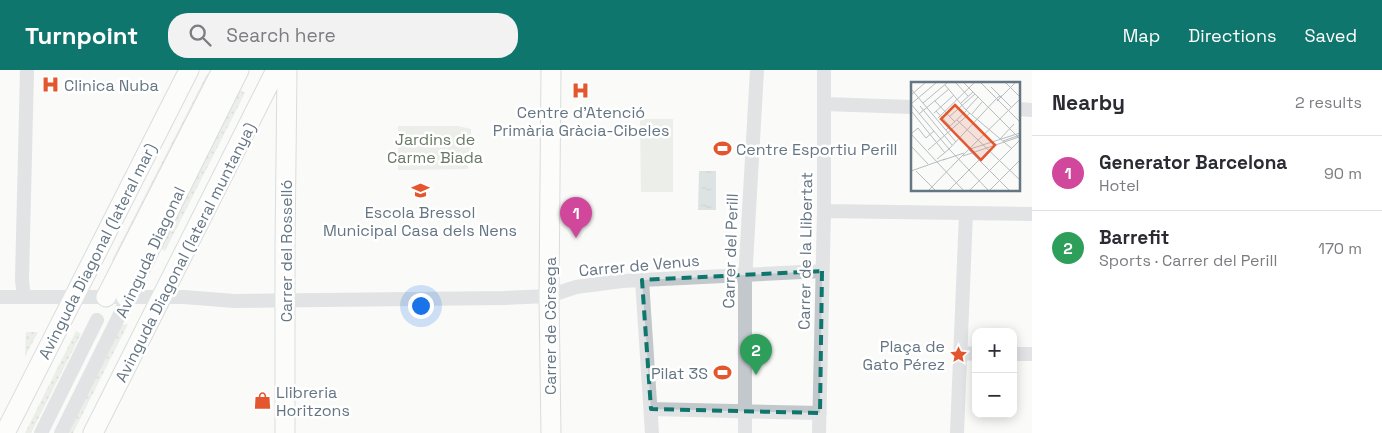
<!DOCTYPE html>
<meta charset="utf-8">
<style>
:root{--surface:#fff;--page:#f2f2f3;--text:#2b2b33;--muted:#7c7c81;--line:#e1e1e2;--accent:#0f766e}
body{margin:0;font-family:"Space Grotesk",sans-serif;background:var(--page);color:var(--text)}
.controls{position:absolute;right:15px;bottom:15px;display:grid;overflow:hidden;border-radius:10px;box-shadow:0 2px 12px #0003}
.controls button{width:45px;height:45px;display:grid;place-items:center;padding:0;border:0;border-bottom:1px solid var(--line);background:var(--surface);color:var(--text);font:25px sans-serif}
.you{position:absolute;left:420px;top:235px;width:18px;height:18px;margin:-12px;border:4px solid #fff;border-radius:50%;background:#1a73e8;box-shadow:0 0 0 8px #1a73e833}
.badge{display:grid;place-items:center;width:32px;height:32px;border-radius:50%;background:var(--accent);color:#fff;font-size:16px;font-weight:700}
.pin{position:absolute;translate:-50% -41px;filter:drop-shadow(0 1px 2px #0008)}
.pin::after{content:'';position:absolute;top:26px;width:18px;height:15px;background:inherit;clip-path:polygon(0 0,100% 0,50% 100%)}
.list{margin:0;padding:0;list-style:none}
h2{display:flex;justify-content:space-between;align-items:center;height:65px;margin:0;padding:0 20px;font-size:21px}
h2 small{font-size:16px;font-weight:400;color:var(--muted)}
.list li{display:grid;grid-template-columns:32px 1fr auto;gap:15px;align-items:center;box-sizing:border-box;height:75px;padding:0 20px;border-top:1px solid var(--line)}
.list b{display:block;font-size:19px;white-space:nowrap}
.list p{margin:0;font-size:16px;white-space:nowrap;color:var(--muted)}
.list em{font-size:16px;font-style:normal;color:var(--muted)}
.icon{flex:none;width:28px;height:28px;fill:none;stroke:currentColor;stroke-width:2;stroke-linecap:round;stroke-linejoin:round}
.map{position:relative;flex:none;width:1032px;height:363px;overflow:hidden}
header{display:flex;align-items:center;gap:30px;box-sizing:border-box;height:70px;padding:0 25px;background:var(--accent);color:#fff}
header strong{font-size:24px}
nav{display:flex;gap:28px;margin-inline-start:auto;font-size:18px}
.search{width:350px;height:45px;background:var(--page);display:flex;align-items:center;gap:12px;box-sizing:border-box;padding:0 18px;border-radius:20px;color:var(--muted);font-size:19px}
main{display:flex}
aside{flex:1;background:var(--surface)}
.map>svg:first-child{display:block}
.grass{fill:url(#grass-dots)}
.green{fill:#dadfd7}
.water{fill:url(#water-ripples)}
.lines{fill:none;stroke-linecap:round;stroke-linejoin:round}
.secondary-casing{stroke:#b3babf;stroke-width:21}
.street{stroke:#c3c8cc;stroke-width:14}
.secondary{stroke:#fff;stroke-width:19}
.marked{fill:none;stroke:#0f766e;stroke-width:4;stroke-dasharray:10 6;stroke-linejoin:round}
.labels{text-anchor:middle;stroke-width:5;stroke-linejoin:round;paint-order:stroke}
.poi-label{font-size:16px;fill:#657683;stroke:#fff;text-anchor:start}
.park-label{font-size:16px;fill:#687a64;stroke:#fff}
.street-label{font-size:16px;fill:#657683;stroke:#fff}
.inset-road{fill:none;stroke:#b5bdc2;stroke-width:1}
.view{fill:#e4572e;fill-opacity:0.15;stroke:#e4572e;stroke-width:2.5}
.inset-edge{fill:none;stroke:#657683;stroke-width:2.5}
</style>
<header>
<strong>Turnpoint</strong>
<div class="search"><svg class="icon" aria-label="search" viewBox="0 0 24 24"><circle cx="10" cy="10" r="6"/><path d="M15 15l6 6"/></svg>Search here</div>
<nav><a>Map</a><a>Directions</a><a>Saved</a></nav>
</header>
<main>
<div class="map">
<svg width="1032" height="363" viewBox="0 0 1032 363">
<defs>
<pattern id="grass-dots" width="8" height="8" patternUnits="userSpaceOnUse" patternTransform="scale(1.25)"><rect width="8" height="8" fill="#dadfd7"/><path d="M2 2h.1M6 6h.1" fill="none" stroke="#b4b9b4" stroke-width="1.8" stroke-linecap="round"/></pattern>
<pattern id="water-ripples" width="26" height="14" patternUnits="userSpaceOnUse" patternTransform="scale(1.25)"><rect width="26" height="14" fill="#bbc7cb"/><path d="M2 4q2-2 4 0t4 0M15 11q2-2 4 0t4 0" fill="none" stroke="#9ca6aa"/></pattern>
</defs>
<rect width="100%" height="100%" fill="#fafaf8"/>
<!-- grass -->
<path class="grass" d="M 207,4 L 213,7 L 117,192 L 112,190 Z
M 240,20 L 245,23 L 165,181 L 160,178 Z
M 128,254 L 73,363 L 66,363 L 121,255 Z
M 76,261 L 81,264 L 31,363 L 25,363 Z
M 26,262 L 38,262 L 25,287 Z"/>
<!-- green -->
<path class="green" d="M 640,49 L 673,49 L 673,122 L 641,122 Z
M 398,56 L 458,56 L 471,59 L 471,85 L 468,86 L 468,99 L 398,100 Z"/>
<!-- water -->
<path class="water" d="M 699,101 L 716,101 L 716,140 L 698,140 Z"/>
<g class="lines">
<defs>
<path id="secondary" d="M 106,227 L 222,0
M 126,227 L 239,0
M 5,363 L 189,0
M 93,363 L 276,0
M 285,363 L 285,177 L 287,0
M 551,363 L 549,226 L 551,0"/>
</defs>
<!-- secondary casing -->
<use href="#secondary" class="secondary-casing"/>
<!-- street -->
<path class="street" d="M 824,34 L 912,37
M 1018,39 L 1032,40
M 824,141 L 1032,144
M 642,210 L 652,363
M 0,227 L 184,227 L 234,231 L 503,228 L 549,226 L 576,217 L 622,211 L 822,201
M 24,227 L 22,210 L 27,0
M 961,283 L 976,284
M 1013,284 L 1032,284
M 651,339 L 820,343
M 41,363 L 97,250
M 61,363 L 122,240 L 126,227
M 745,363 L 745,211 L 757,0
M 819,363 L 824,141 L 824,0
M 957,363 L 966,143"/>
<!-- secondary -->
<use href="#secondary" class="secondary"/>
</g>
<!-- marked area -->
<path d="M0 0H1032V363H0ZM 822,201 L 820,343 L 651,339 L 642,210 Z" fill="#fafaf8" fill-opacity=".55" fill-rule="evenodd"/>
<path class="marked" d="M 822,201 L 820,343 L 651,339 L 642,210 Z"/>
<!-- icons -->
<defs>
<symbol id="hospital-bare" viewBox="-9 -9 18 18"><path d="M-5-5h3v3.5h4V-5h3V5h-3V1.5h-4V5h-3Z" fill="#e4572e" stroke="#fff" stroke-width="2.5" paint-order="stroke"/></symbol>
<symbol id="stadium-bare" viewBox="-9 -9 18 18"><path d="M0-5a6.5 5 0 1 0 0 10a6.5 5 0 1 0 0-10ZM-3.5-1.8h7v3.6h-7Z" fill="#e4572e" stroke="#fff" stroke-width="2.5" paint-order="stroke"/></symbol>
<symbol id="school-bare" viewBox="-9 -9 18 18"><path d="M0-5L7-2L0 1L-7-2ZM-4 1L0 2.5L4 1V4Q0 6-4 4Z" fill="#e4572e" stroke="#fff" stroke-width="2.5" paint-order="stroke"/></symbol>
<symbol id="sight-bare" viewBox="-9 -9 18 18"><path d="M0-6L1.8-2.2L6-1.7L2.9 1.2L3.7 5.4L0 3.3L-3.7 5.4L-2.9 1.2L-6-1.7L-1.8-2.2Z" fill="#e4572e" stroke="#fff" stroke-width="2.5" paint-order="stroke"/></symbol>
<symbol id="shop-bare" viewBox="-9 -9 18 18"><path d="M-5-2.5h2.3a2.7 3.5 0 0 1 5.4 0H5L5.5 6h-11ZM-1.5-2.5h3a1.5 2.3 0 0 0-3 0Z" fill="#e4572e" stroke="#fff" stroke-width="2.5" paint-order="stroke"/></symbol>
</defs>
<g fill-rule="evenodd">
<use href="#hospital-bare" x="38" y="2" width="25" height="25"/>
<use href="#hospital-bare" x="568" y="8" width="25" height="25"/>
<use href="#stadium-bare" x="710" y="66" width="25" height="25"/>
<use href="#school-bare" x="408" y="108" width="25" height="25"/>
<use href="#sight-bare" x="946" y="272" width="25" height="25"/>
<use href="#stadium-bare" x="710" y="290" width="25" height="25"/>
<use href="#shop-bare" x="250" y="318" width="25" height="25"/>
</g>
<g class="labels">
<!-- poi labels -->
<g class="poi-label">
<text x="64" y="21">Clinica Nuba</text>
<text x="581" y="48" text-anchor="middle">Centre d'Atenció<tspan x="581" dy="18">Primària Gràcia-Cibeles</tspan></text>
<text x="736" y="85">Centre Esportiu Perill</text>
<text x="420" y="148" text-anchor="middle">Escola Bressol<tspan x="420" dy="18">Municipal Casa dels Nens</tspan></text>
<text x="945" y="282" text-anchor="end">Plaça de<tspan x="945" dy="18">Gato Pérez</tspan></text>
<text x="708" y="309" text-anchor="end">Pilat 3S</text>
<text x="276" y="328">Llibreria<tspan x="276" dy="18">Horitzons</tspan></text>
</g>
<!-- park labels -->
<g class="park-label">
<text x="435" y="75">Jardins de<tspan x="435" dy="18">Carme Biada</tspan></text>
</g>
<!-- street labels -->
<g class="street-label">
<text transform="translate(97 181) rotate(-63)" y="6">Avinguda Diagonal (lateral mar)</text>
<text transform="translate(286 181) rotate(-90)" y="6">Carrer del Rosselló</text>
<text transform="translate(730 181) rotate(-88)" y="6">Carrer del Perill</text>
<text transform="translate(805 181) rotate(-89)" y="6">Carrer de la Llibertat</text>
<text transform="translate(150 182) rotate(-65)" y="6">Avinguda Diagonal</text>
<text transform="translate(185 182) rotate(-63)" y="6">Avinguda Diagonal (lateral muntanya)</text>
<text transform="translate(639 195) rotate(-5)" y="6">Carrer de Venus</text>
<text transform="translate(550 256) rotate(-90)" y="6">Carrer de Còrsega</text>
</g>
</g>
<!-- overview -->
<g transform="translate(911 12)">
<rect width="109" height="109" fill="#fafaf8"/>
<path class="inset-road" d="M 44,0 L 57,14M 52,0 L 109,57M 69,0 L 87,18M 94,0 L 109,15M 34,3 L 55,28 L 100,66M 80,5 L 100,25M 0,7 L 45,60M 0,13 L 15,0M 91,14 L 105,0M 87,18 L 109,40M 24,19 L 44,40M 12,21 L 37,0M 50,21 L 62,10M 0,22 L 38,67 L 26,77M 0,22 L 26,0M 9,24 L 41,63M 55,28 L 67,15M 25,29 L 39,44M 1,30 L 34,71M 23,31 L 43,13M 8,32 L 38,7M 61,32 L 71,20M 38,35 L 64,12M 27,36 L 64,0M 46,38 L 109,98M 35,48 L 55,29M 0,52 L 53,109M 0,52 L 7,46 L 15,56 L 23,49M 89,57 L 103,42M 92,59 L 109,53M 0,64 L 17,82M 59,67 L 109,51M 17,68 L 59,31M 58,68 L 99,109M 52,74 L 108,55M 32,78 L 53,71M 47,78 L 109,17M 0,89 L 34,77M 5,89 L 25,109M 17,109 L 47,78M 37,109 L 78,68M 58,109 L 109,58M 78,109 L 109,78M 78,109 L 38,67 L 87,15 L 91,14 L 86,19"/>
<path class="view" d="M 44,23 L 84,63 L 70,78 L 30,37 Z"/>
<rect width="109" height="109" class="inset-edge"/>
</g>
</svg>
<div class="controls">
<button>+</button>
<button>−</button>
</div>
<div class="you"></div>
<div class="pin badge" style="left:576px;top:168px;background:#d1479c">1</div>
<div class="pin badge" style="left:756px;top:305px;background:#2e9e5b">2</div>
</div>
<aside>
<h2>Nearby<small>2 results</small></h2>
<ul class="list">
<li><span class="badge" style="background:#d1479c">1</span><div><b>Generator Barcelona</b><p>Hotel</p></div><em>90 m</em></li>
<li><span class="badge" style="background:#2e9e5b">2</span><div><b>Barrefit</b><p>Sports · Carrer del Perill</p></div><em>170 m</em></li>
</ul>
</aside>
</main>
